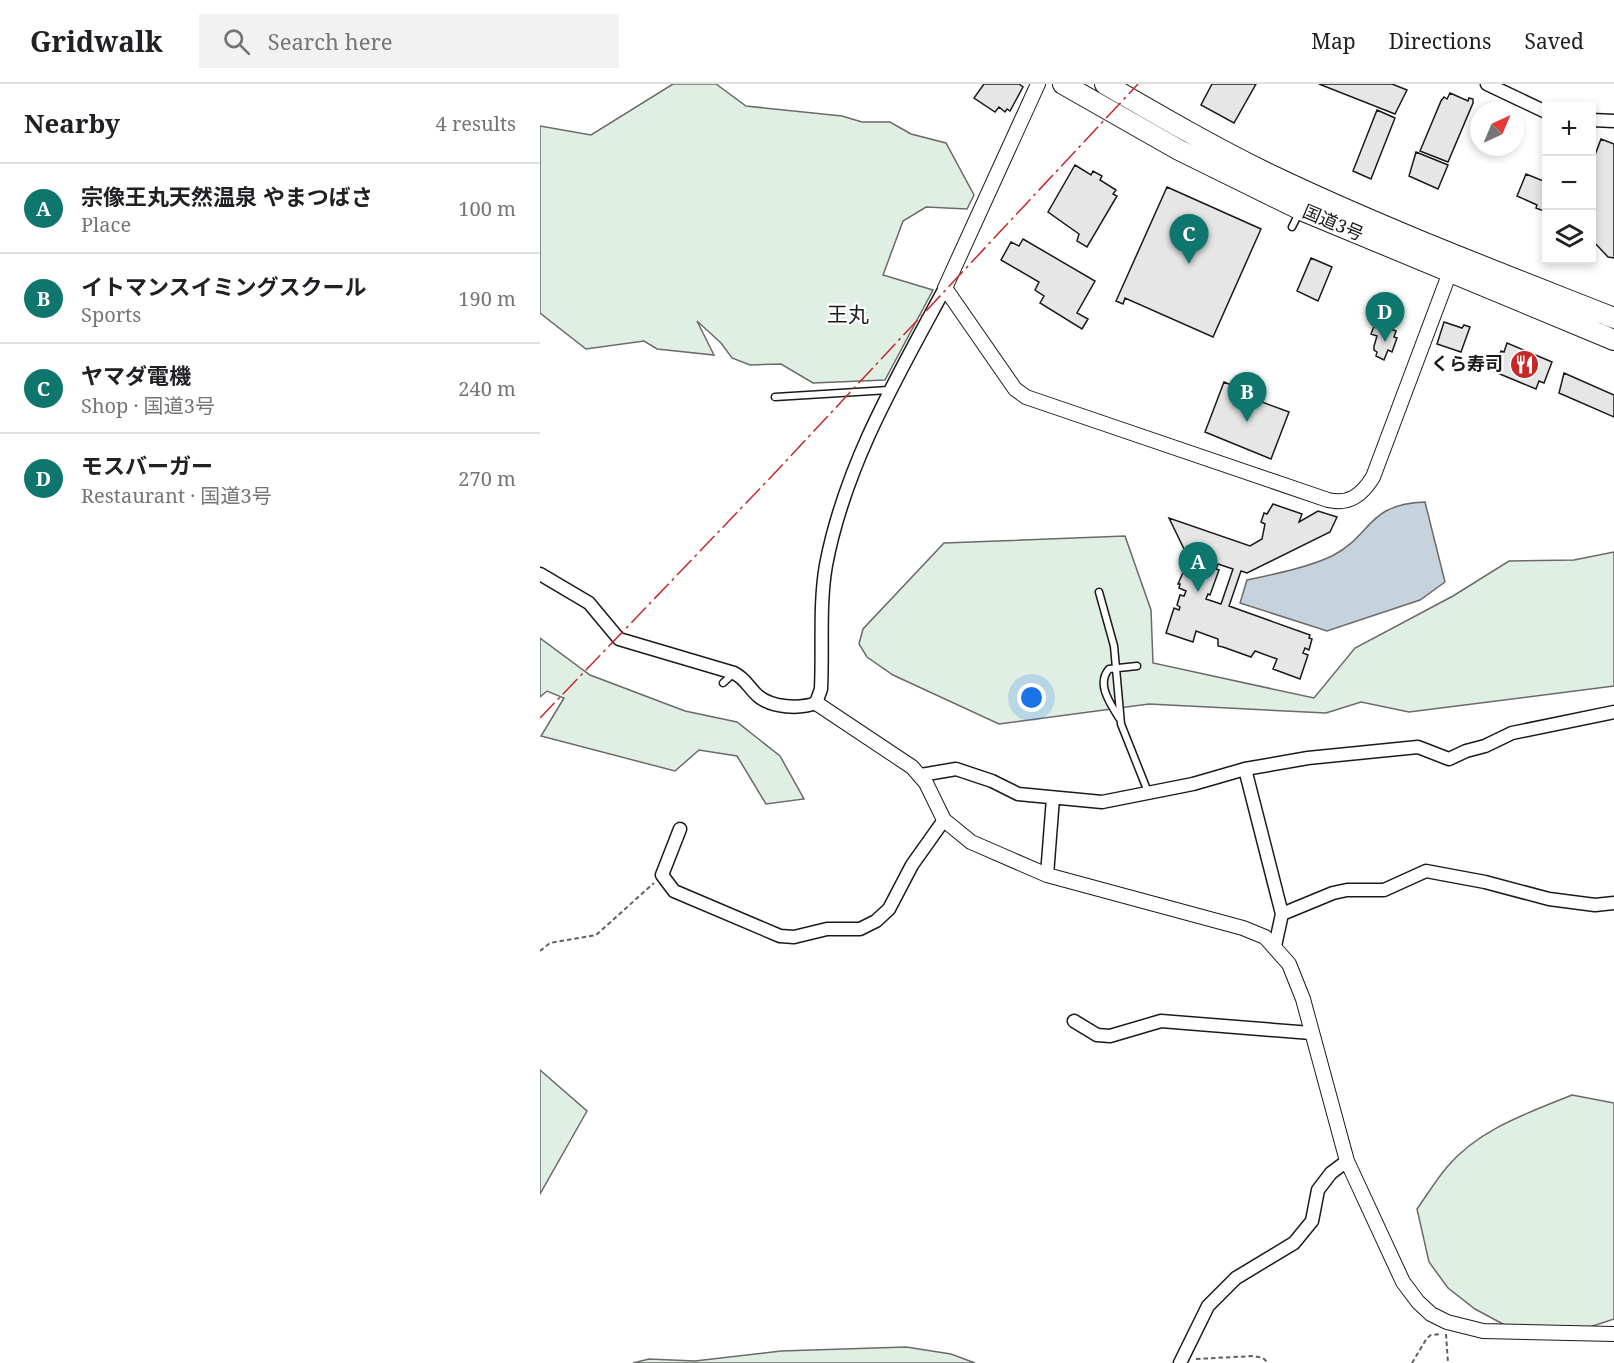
<!DOCTYPE html>
<meta charset="utf-8">
<style>
:root{--surface:#fff;--page:#f2f2f2;--text:#202124;--muted:#757577;--line:#e0e0e0;--accent:#0f766e}
body{margin:0;font-family:"Noto Serif","Noto Sans JP",serif;background:var(--page);color:var(--text)}
.controls{position:absolute;right:18px;top:18px;display:grid;overflow:hidden;border-radius:0px;box-shadow:0 3px 9px #0003}
.controls button{width:54px;height:54px;display:grid;place-items:center;padding:0;border:0;border-bottom:2px solid var(--line);background:var(--surface);color:var(--text);font:30px sans-serif}
.compass{position:absolute;left:930px;top:18px;width:54px;height:54px;border-radius:50%;background:var(--surface);box-shadow:0 3px 9px #0003;rotate:44deg}
.you{position:absolute;left:492px;top:614px;width:21px;height:21px;margin:-15px;border:4px solid #fff;border-radius:50%;background:#1a73e8;box-shadow:0 0 0 9px #1a73e833}
.badge{display:grid;place-items:center;width:39px;height:39px;border-radius:50%;background:var(--accent);color:#fff;font-size:20px;font-weight:700}
.pin{position:absolute;translate:-50% -50px;filter:drop-shadow(0 2px 3px #0008)}
.pin::after{content:'';position:absolute;top:32px;width:21px;height:18px;background:inherit;clip-path:polygon(0 0,100% 0,50% 100%)}
.list{margin:0;padding:0;list-style:none}
h2{display:flex;justify-content:space-between;align-items:center;height:78px;margin:0;padding:0 24px;font-size:26px}
h2 small{font-size:20px;font-weight:400;color:var(--muted)}
.list li{display:grid;grid-template-columns:39px 1fr auto;gap:18px;align-items:center;box-sizing:border-box;height:90px;padding:0 24px;border-top:2px solid var(--line)}
.list b{display:block;font-size:22px;white-space:nowrap}
.list p{margin:0;font-size:20px;white-space:nowrap;color:var(--muted)}
.list em{font-size:20px;font-style:normal;color:var(--muted)}
.icon{flex:none;width:33px;height:33px;fill:none;stroke:currentColor;stroke-width:2;stroke-linecap:round;stroke-linejoin:round}
.map{position:relative;flex:none;width:1074px;height:1279px;overflow:hidden}
header{display:flex;align-items:center;gap:36px;box-sizing:border-box;height:84px;padding:0 30px;background:var(--surface);border-bottom:2px solid var(--line)}
header strong{font-size:28px}
nav{display:flex;gap:33px;margin-inline-start:auto;font-size:21px}
.search{width:420px;height:54px;background:var(--page);display:flex;align-items:center;gap:15px;box-sizing:border-box;padding:0 21px;border-radius:0px;color:var(--muted);font-size:22px}
main{display:flex}
aside{flex:1;background:var(--surface)}
.map>svg:first-child{display:block}
.green{fill:#e0efe3;stroke:#6a6a6a;stroke-width:1.5}
.water{fill:#c6d2dc;stroke:#6a6a6a;stroke-width:1.5}
.building{fill:#e6e6e6;stroke:#1a1a1a;stroke-width:1.5;fill-rule:evenodd}
.lines{fill:none;stroke-linecap:round;stroke-linejoin:round}
.service-casing{stroke:#1a1a1a;stroke-width:9}
.minor-casing{stroke:#1a1a1a;stroke-width:15}
.tertiary-casing{stroke:#1a1a1a;stroke-width:16}
.trunk-casing{stroke:#1a1a1a;stroke-width:22}
.path{stroke:#5f5f5f;stroke-width:2;stroke-dasharray:4.5 3;stroke-linecap:butt}
.service{stroke:#fff;stroke-width:6}
.minor{stroke:#fff;stroke-width:12}
.tertiary{stroke:#fff;stroke-width:14}
.trunk{stroke:#fff;stroke-width:20}
.power{stroke:#c62828;stroke-width:1.5;stroke-dasharray:21 4.5 3 4.5;stroke-linecap:butt}
.labels{text-anchor:middle;stroke-width:4.5;stroke-linejoin:round;paint-order:stroke}
.street-label{font-size:18px;fill:#1a1a1a;stroke:#fff}
.poi-label{font-size:18px;font-weight:bold;fill:#1a1a1a;stroke:#fff;text-anchor:end}
.quarter-label{font-size:21px;fill:#1a1a1a;stroke:#fff}
</style>
<header>
<strong>Gridwalk</strong>
<div class="search"><svg class="icon" aria-label="search" viewBox="0 0 24 24"><circle cx="10" cy="10" r="6"/><path d="M15 15l6 6"/></svg>Search here</div>
<nav><a>Map</a><a>Directions</a><a>Saved</a></nav>
</header>
<main>
<aside>
<h2>Nearby<small>4 results</small></h2>
<ul class="list">
<li><span class="badge">A</span><div><b>宗像王丸天然温泉 やまつばさ</b><p>Place</p></div><em>100 m</em></li>
<li><span class="badge">B</span><div><b>イトマンスイミングスクール</b><p>Sports</p></div><em>190 m</em></li>
<li><span class="badge">C</span><div><b>ヤマダ電機</b><p>Shop · 国道3号</p></div><em>240 m</em></li>
<li><span class="badge">D</span><div><b>モスバーガー</b><p>Restaurant · 国道3号</p></div><em>270 m</em></li>
</ul>
</aside>
<div class="map">
<svg width="1074" height="1279" viewBox="0 0 1074 1279">
<rect width="100%" height="100%" fill="#fff"/>
<!-- green -->
<path class="green" d="M 133,0 L 176,0 L 206,22 L 302,32 L 322,38 L 350,38 L 371,50 L 406,59 L 434,111 L 427,125 L 386,123 L 363,137 L 343,191 L 393,206 L 345,296 L 273,299 L 241,280 L 210,281 L 192,274 L 181,259 L 157,237 L 174,271 L 117,265 L 104,257 L 46,265 L 0,229 L 0,42 L 51,51 Z
M 585,452 L 611,526 L 613,579 L 774,614 L 815,564 L 913,512 L 969,477 L 1034,476 L 1074,468 L 1074,602 L 869,628 L 821,618 L 786,629 L 609,620 L 459,640 L 353,591 L 327,573 L 319,560 L 323,545 L 404,459 Z
M 0,554 L 50,591 L 145,627 L 197,638 L 240,672 L 264,715 L 226,720 L 197,672 L 159,666 L 135,687 L 1,652 L 24,614 L 7,607 L 0,613 Z
M 0,986 L 47,1027 L 0,1110 Z
M 1032,1011 L 1074,1019 L 1074,1235 L 1026,1251 L 987,1253 L 935,1225 L 908,1204 L 889,1178 L 877,1125 C 887,1111 896,1096 907,1083 C 939,1045 988,1029 1032,1011 Z
M 366,1263 L 411,1270 L 435,1279 L 93,1279 L 109,1275 L 155,1277 L 241,1267 Z"/>
<!-- water -->
<path class="water" d="M 885,418 L 905,498 L 880,516 L 787,547 L 700,519 L 707,496 C 735,490 766,484 792,472 C 833,451 826,420 885,418 Z"/>
<!-- building -->
<path class="building" d="M 444,0 L 479,0 L 483,3 L 470,27 L 467,25 L 465,28 L 459,23 L 455,28 L 434,14 Z
M 672,0 L 716,0 L 694,39 L 661,21 Z
M 779,0 L 852,0 L 867,6 L 855,30 Z
M 910,9 L 928,17 L 929,14 L 933,15 L 933,19 L 908,78 L 880,67 L 901,17 L 904,13 L 907,15 Z
M 837,26 L 855,34 L 831,95 L 813,87 Z
M 1061,55 L 1074,60 L 1074,174 L 1068,173 L 1052,156 L 1052,79 Z
M 876,68 L 908,81 L 898,105 L 869,92 Z
M 535,81 L 551,91 L 553,87 L 562,92 L 560,96 L 576,106 L 573,110 L 577,112 L 547,163 L 537,157 L 539,150 L 508,128 Z
M 986,90 L 1006,98 L 1006,128 L 996,124 L 997,121 L 977,112 Z
M 627,103 L 721,145 L 673,253 L 585,214 L 583,220 L 576,217 Z
M 483,155 L 555,197 L 537,229 L 548,235 L 542,245 L 500,219 L 504,212 L 495,206 L 499,198 L 461,176 L 471,158 L 479,162 Z
M 771,174 L 792,183 L 778,217 L 757,207 Z
M 904,238 L 922,244 L 924,241 L 930,243 L 921,268 L 897,260 Z
M 840,241 L 856,247 L 854,253 L 857,254 L 852,268 L 848,266 L 844,276 L 836,272 L 837,268 L 834,266 L 834,262 L 837,252 L 831,250 L 834,242 L 839,244 Z
M 967,259 L 1012,278 L 1004,299 L 999,297 L 996,305 L 955,288 L 961,267 L 964,268 Z
M 1024,289 L 1074,311 L 1074,333 L 1019,309 Z
M 684,298 L 696,303 L 695,308 L 749,328 L 731,375 L 665,348 Z
M 733,420 L 762,430 L 759,438 L 778,427 L 797,433 L 790,448 L 707,489 L 701,487 L 689,522 L 770,551 L 769,554 L 772,555 L 769,566 L 765,564 L 763,569 L 768,571 L 760,595 L 733,585 L 737,575 L 715,567 L 711,573 L 683,563 L 678,562 L 678,555 L 656,547 L 653,558 L 626,549 L 634,524 L 639,526 L 640,523 L 637,521 L 640,511 L 644,512 L 646,507 L 639,504 L 640,500 L 638,500 L 651,470 L 646,469 L 629,434 L 710,462 L 722,455 L 725,440 L 721,438 L 724,429 L 727,430 ZM 678,480 L 693,485 L 681,520 L 666,515 L 668,510 L 670,511 L 679,486 L 676,485 Z"/>
<g class="lines">
<defs>
<path id="service" d="M 752,143 L 760,127
M 235,313 L 349,306
M 559,508 L 574,562 L 581,640 L 608,708
M 183,599 L 193,590
M 579,634 C 570,619 556,600 569,585 L 597,582"/>
<path id="minor" d="M 947,0 L 1006,28
M 1052,36 L 1074,37
M 0,490 L 49,519 L 79,555 L 194,589 C 206,595 208,603 218,612 C 232,624 260,625 276,619 L 281,605 C 283,564 279,521 286,481 C 305,381 357,293 405,204
M 705,685 L 742,830 L 735,862
M 381,691 L 416,685 L 452,697 L 478,710 L 562,718 L 653,700 L 705,685 L 768,674 L 878,663 L 909,675 L 926,667 L 945,662 L 972,649 L 1074,628
M 140,745 L 122,791 L 134,807 L 240,852 L 254,853 L 287,845 L 320,845 L 336,837 L 349,825 L 372,781 L 404,736
M 507,791 L 513,714
M 742,830 L 793,809 L 807,806 L 844,806 L 886,787 L 945,798 L 1009,815 L 1055,821 L 1074,819
M 534,937 L 557,951 L 570,952 L 621,937 L 771,949
M 640,1279 L 668,1222 L 696,1194 L 754,1159 L 772,1137 L 778,1106 L 791,1089 L 807,1077"/>
<path id="tertiary" d="M 498,0 L 405,204 L 475,305 L 486,313 L 788,416 C 809,421 822,411 833,393 L 910,188
M 276,619 L 372,683 L 386,699 L 404,736 L 431,758 L 507,791 L 703,844 L 725,853 L 749,880 L 763,915 L 807,1077 L 863,1198 L 878,1218 L 891,1230 L 907,1238 L 943,1247 L 1074,1250"/>
<path id="trunk" d="M 523,0 L 639,66 L 761,126 L 1074,256
M 565,0 C 620,32 675,64 733,92 C 844,145 960,189 1074,234"/>
</defs>
<!-- service casing -->
<use href="#service" class="service-casing"/>
<!-- minor casing -->
<use href="#minor" class="minor-casing"/>
<!-- tertiary casing -->
<use href="#tertiary" class="tertiary-casing"/>
<!-- trunk casing -->
<use href="#trunk" class="trunk-casing"/>
<!-- path -->
<path class="path" d="M 0,867 L 10,859 L 56,851 L 114,799
M 906,1250 L 908,1279
M 656,1275 L 714,1272 L 723,1274 L 728,1279
M 872,1279 L 887,1254 L 891,1251 L 902,1250"/>
<!-- service -->
<use href="#service" class="service"/>
<!-- minor -->
<use href="#minor" class="minor"/>
<!-- tertiary -->
<use href="#tertiary" class="tertiary"/>
<!-- trunk -->
<use href="#trunk" class="trunk"/>
<!-- power -->
<path class="power" d="M 0,634 L 231,393 L 598,0"/>
</g>
<!-- icons -->
<defs>
<symbol id="restaurant-disc" viewBox="-11 -11 22 22"><circle r="9.5" fill="#c62828" stroke="#fff"/><path d="M-5-6h1v4h1v-4h1v4h1v-4h1v5L-1.5 .5V6h-2V.5L-5-1ZM5-6V6H3V1.5H1.5Q1.5-4 5-6Z" fill="#fff"/></symbol>
</defs>
<g fill-rule="evenodd">
<use href="#restaurant-disc" x="968" y="264" width="33" height="33"/>
</g>
<g class="labels">
<!-- street labels -->
<g class="street-label">
<text transform="translate(793 139) rotate(23)" y="6">国道3号</text>
</g>
<!-- poi labels -->
<g class="poi-label">
<text x="963" y="286">くら寿司</text>
</g>
<!-- quarter labels -->
<g class="quarter-label">
<text x="308" y="238">王丸</text>
</g>
</g>
</svg>
<div class="controls">
<button>+</button>
<button>−</button>
<button><svg class="icon" aria-label="layers" viewBox="0 0 24 24"><path d="M12 4l9 5-9 5-9-5zM3 14l9 5 9-5"/></svg></button>
</div>
<svg class="compass" viewBox="-18 -18 36 36"><path d="M0-13l5 13h-10z" fill="#e53935"/><path d="M0 13l5-13h-10z" fill="#757577"/></svg>
<div class="you"></div>
<div class="pin badge" style="left:658px;top:508px">A</div>
<div class="pin badge" style="left:707px;top:338px">B</div>
<div class="pin badge" style="left:649px;top:180px">C</div>
<div class="pin badge" style="left:845px;top:258px">D</div>
</div>
</main>
